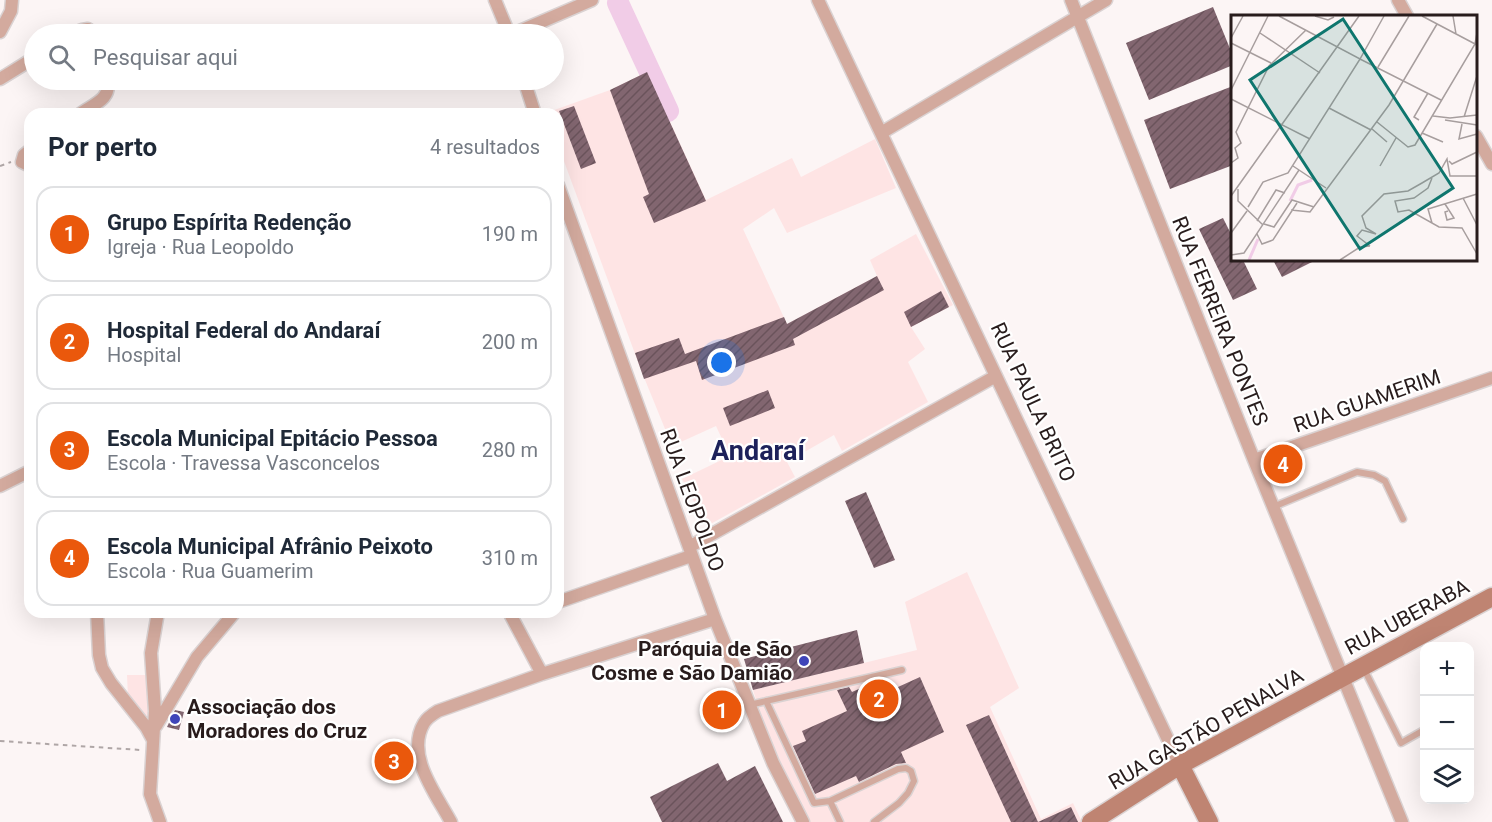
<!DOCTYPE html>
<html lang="pt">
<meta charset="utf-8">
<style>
:root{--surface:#fff;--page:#f6f6f7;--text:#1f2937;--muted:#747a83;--line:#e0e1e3;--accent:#ea580c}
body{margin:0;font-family:Roboto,sans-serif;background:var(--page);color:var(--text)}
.controls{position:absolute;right:18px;bottom:18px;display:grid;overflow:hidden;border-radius:12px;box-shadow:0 6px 24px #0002}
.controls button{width:54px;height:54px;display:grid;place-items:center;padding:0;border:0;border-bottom:2px solid var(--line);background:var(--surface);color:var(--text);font:30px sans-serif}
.you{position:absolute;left:722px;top:363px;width:21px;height:21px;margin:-15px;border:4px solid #fff;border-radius:50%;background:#1a73e8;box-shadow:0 0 0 9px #1a73e833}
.badge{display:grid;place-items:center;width:39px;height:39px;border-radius:50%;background:var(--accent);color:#fff;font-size:20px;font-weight:700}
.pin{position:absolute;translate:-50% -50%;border:3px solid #fff;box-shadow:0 2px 6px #0006}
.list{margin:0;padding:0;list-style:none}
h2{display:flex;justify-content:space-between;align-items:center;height:78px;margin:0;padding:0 24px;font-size:26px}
h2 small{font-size:20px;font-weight:400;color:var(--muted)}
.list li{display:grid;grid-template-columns:39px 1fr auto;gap:18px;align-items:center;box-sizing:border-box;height:96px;margin:0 12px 12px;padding:0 12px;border:2px solid var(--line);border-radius:18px}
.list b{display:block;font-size:22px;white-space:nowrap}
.list p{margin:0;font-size:20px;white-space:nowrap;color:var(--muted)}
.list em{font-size:20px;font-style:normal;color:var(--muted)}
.icon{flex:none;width:33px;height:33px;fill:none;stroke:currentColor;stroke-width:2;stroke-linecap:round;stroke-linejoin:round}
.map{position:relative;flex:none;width:1492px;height:822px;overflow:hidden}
.search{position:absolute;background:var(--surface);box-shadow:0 6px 24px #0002;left:24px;top:24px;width:540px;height:66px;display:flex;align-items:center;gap:15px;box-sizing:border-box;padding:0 21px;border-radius:33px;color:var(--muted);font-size:22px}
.panel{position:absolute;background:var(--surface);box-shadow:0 6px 24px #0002;left:24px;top:108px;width:540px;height:510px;border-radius:18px}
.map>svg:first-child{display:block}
.built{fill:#fee4e4}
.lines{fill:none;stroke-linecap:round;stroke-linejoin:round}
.river{stroke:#f1cce7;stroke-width:22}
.building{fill:url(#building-hatch)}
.lane-casing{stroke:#dad2d2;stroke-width:9}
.street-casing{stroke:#dad2d2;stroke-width:15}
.secondary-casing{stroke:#dad2d2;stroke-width:21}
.path{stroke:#afa6a6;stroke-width:2;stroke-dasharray:4.5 4.5;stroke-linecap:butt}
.lane{stroke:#d3aa9e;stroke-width:6}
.street{stroke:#d3aa9e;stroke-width:12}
.secondary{stroke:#bf8472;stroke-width:18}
.poi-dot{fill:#3f45b9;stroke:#fff;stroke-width:2}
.labels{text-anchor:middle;stroke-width:4.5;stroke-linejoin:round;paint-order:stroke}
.street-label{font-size:21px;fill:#281c1c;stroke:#fff}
.poi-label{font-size:21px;font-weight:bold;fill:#281c1c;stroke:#fff;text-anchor:end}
.district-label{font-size:27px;font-weight:bold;fill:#1d215a;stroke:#fff}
.inset-river{fill:none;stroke:#f1cce7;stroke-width:3}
.inset-road{fill:none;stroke:#a79e9e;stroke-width:1.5}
.view{fill:#0f766e;fill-opacity:0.15;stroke:#0f766e;stroke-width:3}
.inset-edge{fill:none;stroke:#281c1c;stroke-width:3}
</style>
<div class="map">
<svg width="1492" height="822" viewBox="0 0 1492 822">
<defs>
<pattern id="building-hatch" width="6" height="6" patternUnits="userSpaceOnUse" patternTransform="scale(1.5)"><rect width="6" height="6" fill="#826670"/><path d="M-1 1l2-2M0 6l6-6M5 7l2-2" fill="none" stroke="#6a535b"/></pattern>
</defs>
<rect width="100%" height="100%" fill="#fcf5f5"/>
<!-- built -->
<path class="built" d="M 647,72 L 706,200 L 792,158 L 801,177 L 875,139 L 896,188 L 787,233 L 774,208 L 743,229 L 787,324 L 877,276 L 870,260 L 916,234 L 953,305 L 911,327 L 925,349 L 908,362 L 928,402 L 842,451 L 834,435 L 787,462 L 795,477 L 707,526 L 682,479 L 730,456 L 716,426 L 672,446 L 641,370 L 558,145 L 558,114 L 546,113 L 610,90 Z
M 967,572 L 1019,688 L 990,707 L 1041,819 L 1073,803 L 1082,822 L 807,822 L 776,762 L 753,690 L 917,650 L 905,602 Z
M 127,675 L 149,675 L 151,716 L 143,715 L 128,697 Z"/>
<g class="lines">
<!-- river -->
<path class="river" d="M 618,3 L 668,111"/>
</g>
<!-- building -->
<path class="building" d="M 1213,7 L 1233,56 L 1233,65 L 1149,100 L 1126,43 Z
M 647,72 L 706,201 L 654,223 L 643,197 L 649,194 L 610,90 Z
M 1233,86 L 1233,165 L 1170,189 L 1144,120 Z
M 574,106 L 596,163 L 581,169 L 559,111 Z
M 1223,218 L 1233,238 L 1233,260 L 1243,260 L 1257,289 L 1233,300 L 1199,229 Z
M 1273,260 L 1316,260 L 1282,277 Z
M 877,276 L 884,290 L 793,339 L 795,345 L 702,380 L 696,361 L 644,379 L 635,353 L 679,338 L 685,354 L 784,317 L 787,324 Z
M 941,291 L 949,307 L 911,327 L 904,312 Z
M 768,390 L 775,408 L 730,426 L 723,408 Z
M 866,492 L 895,560 L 874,568 L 845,501 Z
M 857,630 L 864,663 L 753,690 L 744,659 Z
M 920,677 L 944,732 L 901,752 L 906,763 L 896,764 L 859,782 L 856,776 L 815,794 L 793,746 L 806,741 L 802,731 L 847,711 L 837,690 L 849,687 L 852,692 L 870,684 L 876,697 Z
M 734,699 L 738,711 L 711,721 L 706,708 Z
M 175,710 L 184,712 L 179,730 L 167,727 Z
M 989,715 L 1038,822 L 1071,807 L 1078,822 L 1011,822 L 966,725 Z
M 718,763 L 727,781 L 755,766 L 783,822 L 662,822 L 650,797 Z"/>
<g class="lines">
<defs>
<path id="lane" d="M 1273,507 L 1357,472 L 1374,475 L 1385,481 L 1403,519
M 1364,669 L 1401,743 L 1424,730
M 766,701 L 814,803 L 830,801 L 898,769 L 906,768 L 911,771 L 914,781 L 908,793 L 899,803 L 874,822
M 749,705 L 902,670
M 830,801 L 840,822"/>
<path id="street" d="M 495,0 L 509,34
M 818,0 L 1180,765
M 1071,0 L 1254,460 L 1402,822
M 1398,0 L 1407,16
M 0,32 L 11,11 L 12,0
M 72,34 L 82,30 L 88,29 L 94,34
M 513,34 L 592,0
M 0,79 L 34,58
M 524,80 L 535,114
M 80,114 C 94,104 112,99 107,80
M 881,133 L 1106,0
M 1476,136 L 1492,164
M 30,150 L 24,155 L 22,162 L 30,166
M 558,185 L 715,619 L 773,763 L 803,822
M 1254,460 L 1492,378
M 0,486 L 30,471
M 689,547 L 996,376
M 558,602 L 691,556
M 97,612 L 99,655 L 102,668 L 111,683 L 146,727 L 153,740
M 158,612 L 151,653 L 155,711 L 150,794 L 160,822
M 509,612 L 542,674
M 156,726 L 197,657 L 235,612
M 451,822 C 436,794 405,755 424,723 C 427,718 433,714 438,711 L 542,674 L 715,619"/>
<path id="secondary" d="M 1180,765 L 1209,822
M 1091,822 L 1180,765 L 1492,597"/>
</defs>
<!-- lane casing -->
<use href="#lane" class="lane-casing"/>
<!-- street casing -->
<use href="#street" class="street-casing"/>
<!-- secondary casing -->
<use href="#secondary" class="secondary-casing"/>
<!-- path -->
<path class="path" d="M 0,166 L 11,162
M 0,741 L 141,750"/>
<!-- lane -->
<use href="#lane" class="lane"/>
<!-- street -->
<use href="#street" class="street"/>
<!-- secondary -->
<use href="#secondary" class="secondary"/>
</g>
<!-- markers -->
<g class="poi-dot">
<circle cx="804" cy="661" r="6"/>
<circle cx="175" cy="719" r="6"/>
</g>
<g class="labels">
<!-- street labels -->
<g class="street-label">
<text transform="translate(1220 321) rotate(68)" y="7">RUA FERREIRA PONTES</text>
<text transform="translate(1367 401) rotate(-19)" y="7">RUA GUAMERIM</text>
<text transform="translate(1033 402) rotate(65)" y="7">RUA PAULA BRITO</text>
<text transform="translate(692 500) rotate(70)" y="7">RUA LEOPOLDO</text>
<text transform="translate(1407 617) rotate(-28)" y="7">RUA UBERABA</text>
<text transform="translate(1206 729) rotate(-30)" y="7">RUA GASTÃO PENALVA</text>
</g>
<!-- poi labels -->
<g class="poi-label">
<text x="792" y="656">Paróquia de São<tspan x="792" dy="24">Cosme e São Damião</tspan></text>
<text x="187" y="714" text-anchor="start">Associação dos<tspan x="187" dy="24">Moradores do Cruz</tspan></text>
</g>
<!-- district labels -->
<g class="district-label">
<text x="758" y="460">Andaraí</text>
</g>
</g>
<!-- overview -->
<g transform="translate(1231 15)">
<rect width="246" height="246" fill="#fcf5f5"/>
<path class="inset-river" d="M 59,186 L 67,170 L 81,165M 18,245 L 27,224"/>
<path class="inset-road" d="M 48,1 L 129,44 L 153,1M 84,1 L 97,5 L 103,2M 191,1 L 246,30M 222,1 L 225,19M 29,18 L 89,58M 0,23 L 12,1M 0,28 L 40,48M 147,52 L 178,1M 0,75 L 37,1M 0,84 L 79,124M 98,93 L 140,115M 202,101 L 219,103 L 246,100M 233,102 L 246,61M 188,105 L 183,102 L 197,78M 214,105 L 246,110M 146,107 L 177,132 L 184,130 L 244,29 L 246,18M 231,109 L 228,124 L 246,119M 141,114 L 156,127M 191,118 L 212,127M 218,146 L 221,149 L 246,137M 0,148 L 7,143 L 4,133 L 10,128 L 5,117 L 38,51 L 75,15M 62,151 L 95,173M 149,151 L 165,123M 201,163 L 197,173 L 183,183 L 164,186 L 167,197 L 178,195 L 208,212 L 231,213 L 246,239M 7,174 L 7,186 L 32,210M 0,181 L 128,1M 232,183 L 246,210M 214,189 L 223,203 L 216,205 L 214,197 L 217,196M 17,192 L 32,167 L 57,158 L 129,44 L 210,85M 60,195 L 79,197 L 158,90 L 206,9M 26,206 L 45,175 L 54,178M 201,208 L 197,194 L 246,179M 33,209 L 43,212 L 61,185 L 83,192M 0,218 L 16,196M 26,219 L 31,229 L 42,225 L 66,188M 139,231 L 126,221 L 131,215 L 145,219 L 135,213 L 131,201 L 153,179 L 177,176 L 191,168 L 208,158 L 216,144 L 219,161 L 246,161M 0,240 L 13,238 L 68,155M 109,245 L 129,232 L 139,231"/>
<path class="view" d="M 112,4 L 222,173 L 129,234 L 19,65 Z"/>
<rect width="246" height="246" class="inset-edge"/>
</g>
</svg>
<div class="controls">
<button>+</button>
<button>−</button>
<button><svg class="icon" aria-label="layers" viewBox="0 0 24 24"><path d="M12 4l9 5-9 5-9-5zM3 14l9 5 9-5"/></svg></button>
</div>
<div class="you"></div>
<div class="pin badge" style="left:722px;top:710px">1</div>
<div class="pin badge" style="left:879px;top:699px">2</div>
<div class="pin badge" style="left:394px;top:761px">3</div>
<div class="pin badge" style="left:1283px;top:464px">4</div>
<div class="search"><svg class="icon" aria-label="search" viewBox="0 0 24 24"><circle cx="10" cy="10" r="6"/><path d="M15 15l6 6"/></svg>Pesquisar aqui</div>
<section class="panel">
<h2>Por perto<small>4 resultados</small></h2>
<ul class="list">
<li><span class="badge">1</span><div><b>Grupo Espírita Redenção</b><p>Igreja · Rua Leopoldo</p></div><em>190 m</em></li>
<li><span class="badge">2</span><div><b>Hospital Federal do Andaraí</b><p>Hospital</p></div><em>200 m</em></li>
<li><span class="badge">3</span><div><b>Escola Municipal Epitácio Pessoa</b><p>Escola · Travessa Vasconcelos</p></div><em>280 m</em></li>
<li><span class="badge">4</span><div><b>Escola Municipal Afrânio Peixoto</b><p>Escola · Rua Guamerim</p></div><em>310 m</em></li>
</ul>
</section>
</div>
